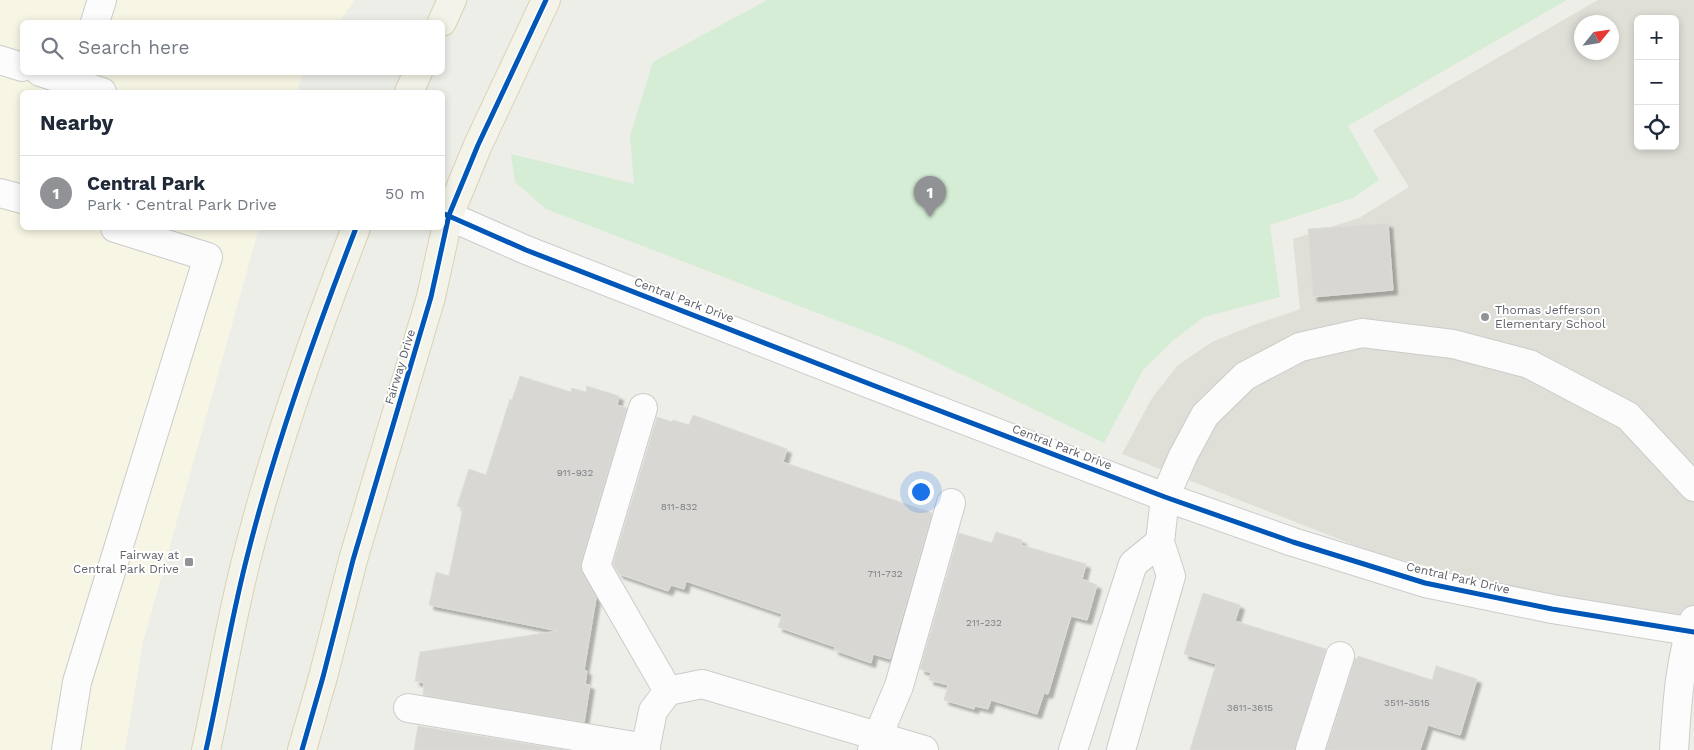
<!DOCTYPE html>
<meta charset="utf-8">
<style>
:root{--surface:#fff;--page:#f2f2f3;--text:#1f2937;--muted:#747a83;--line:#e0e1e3;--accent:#909295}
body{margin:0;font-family:"Work Sans",sans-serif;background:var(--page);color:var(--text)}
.controls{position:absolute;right:15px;top:15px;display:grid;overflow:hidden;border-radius:8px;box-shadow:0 2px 8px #0003}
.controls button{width:45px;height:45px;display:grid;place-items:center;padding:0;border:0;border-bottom:1px solid var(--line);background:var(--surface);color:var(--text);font:25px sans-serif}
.compass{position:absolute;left:1574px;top:15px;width:45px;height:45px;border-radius:50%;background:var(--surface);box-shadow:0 2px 8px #0003;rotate:60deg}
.you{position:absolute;left:920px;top:491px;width:18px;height:18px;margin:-12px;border:4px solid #fff;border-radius:50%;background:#1a73e8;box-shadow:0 0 0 8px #1a73e833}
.badge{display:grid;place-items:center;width:32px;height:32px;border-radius:50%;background:var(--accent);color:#fff;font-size:16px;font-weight:700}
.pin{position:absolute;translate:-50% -41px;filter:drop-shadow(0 1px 2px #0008)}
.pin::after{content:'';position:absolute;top:26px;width:18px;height:15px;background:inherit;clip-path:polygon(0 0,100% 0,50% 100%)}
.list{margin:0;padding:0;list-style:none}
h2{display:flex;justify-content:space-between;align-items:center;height:65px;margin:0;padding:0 20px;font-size:21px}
h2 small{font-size:16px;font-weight:400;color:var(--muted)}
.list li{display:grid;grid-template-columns:32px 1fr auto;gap:15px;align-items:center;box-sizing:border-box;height:75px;padding:0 20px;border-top:1px solid var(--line)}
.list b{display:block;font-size:19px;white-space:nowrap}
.list p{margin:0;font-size:16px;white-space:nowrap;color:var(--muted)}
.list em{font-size:16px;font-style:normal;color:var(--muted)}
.icon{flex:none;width:28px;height:28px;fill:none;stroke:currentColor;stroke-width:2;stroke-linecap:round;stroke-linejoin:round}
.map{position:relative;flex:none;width:1694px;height:750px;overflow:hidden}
.search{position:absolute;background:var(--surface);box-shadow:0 2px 8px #0003;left:20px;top:20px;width:425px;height:55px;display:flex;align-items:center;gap:12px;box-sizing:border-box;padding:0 18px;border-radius:8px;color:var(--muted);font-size:19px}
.panel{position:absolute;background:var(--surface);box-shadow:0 2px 8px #0003;left:20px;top:90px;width:425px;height:140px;border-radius:8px}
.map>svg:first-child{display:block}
.commercial{fill:#f7f5e3}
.education{fill:#dfded7;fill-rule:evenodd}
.green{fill:#d5ecd5}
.building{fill:#d8d7d4;stroke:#deddd8;filter:url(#shadow)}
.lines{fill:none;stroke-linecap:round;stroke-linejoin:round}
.minor-casing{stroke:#cbcccb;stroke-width:30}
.major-casing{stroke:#d9d2b5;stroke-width:30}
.minor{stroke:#fcfcfc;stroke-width:28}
.major{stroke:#f4f3e9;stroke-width:28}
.cycleway-casing{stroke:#fff;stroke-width:8}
.cycleway{stroke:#0057b8;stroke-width:5}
.poi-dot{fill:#909295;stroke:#fff;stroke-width:2}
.labels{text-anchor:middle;stroke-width:4;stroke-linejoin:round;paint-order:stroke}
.number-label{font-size:10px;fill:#7d7f84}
.street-label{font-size:12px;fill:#5e6168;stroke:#fff}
.poi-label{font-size:12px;fill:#5e6168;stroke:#fff;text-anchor:start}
</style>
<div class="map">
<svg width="1694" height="750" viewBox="0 0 1694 750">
<defs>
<filter id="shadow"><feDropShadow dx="4.5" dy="4.5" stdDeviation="1" flood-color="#0004"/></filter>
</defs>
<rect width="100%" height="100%" fill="#eeeee9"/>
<!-- commercial -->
<path class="commercial" d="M 0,0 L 355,0 L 339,22 L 22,22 L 22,72 L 303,73 L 297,92 L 22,92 L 22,228 L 259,228 L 143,642 L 125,750 L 0,750 Z"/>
<!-- education -->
<path class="education" d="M 1598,0 L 1694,0 L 1694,618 L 1633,611 L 1544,597 L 1369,551 L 1122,454 L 1152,398 L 1178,365 L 1212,342 L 1251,326 L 1300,309 L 1293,239 L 1359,218 L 1409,187 L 1373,130 ZM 1638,19 L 1675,19 L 1675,146 L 1638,146 ZM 1582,22 L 1612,22 L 1612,52 L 1582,52 Z"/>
<!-- green -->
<path class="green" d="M 767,0 L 1567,0 L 1348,126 L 1379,180 L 1353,198 L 1270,225 L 1280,297 L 1204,317 L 1175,339 L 1143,370 L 1104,443 L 901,345 L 546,209 L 515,182 L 511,154 L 634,184 L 630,136 L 653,62 Z"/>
<!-- building -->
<path class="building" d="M 1388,223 L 1393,290 L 1313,297 L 1308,229 Z
M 520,376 L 571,392 L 572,388 L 586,392 L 587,386 L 619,396 L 617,405 L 627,408 L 581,562 L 582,573 L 596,598 L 584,670 L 587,671 L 585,684 L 590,685 L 584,722 L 423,695 L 424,683 L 415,681 L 420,652 L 558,631 L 429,605 L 436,572 L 449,576 L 463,508 L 457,506 L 469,469 L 486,475 L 510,399 L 512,400 Z
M 693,415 L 787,449 L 783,462 L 932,513 L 890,659 L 873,654 L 871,663 L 834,650 L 835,647 L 778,627 L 782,614 L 686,581 L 684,589 L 671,585 L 668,591 L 619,574 L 613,564 L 657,417 L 672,422 L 673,420 L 689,425 Z
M 996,532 L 1022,540 L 1021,545 L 1086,564 L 1082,579 L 1097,585 L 1087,620 L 1071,616 L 1048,694 L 1044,693 L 1037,714 L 991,700 L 988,709 L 975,706 L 974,709 L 944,700 L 948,685 L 929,680 L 931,673 L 920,669 L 959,533 L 992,543 Z
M 1203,593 L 1240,605 L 1235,621 L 1326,649 L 1295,750 L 1190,750 L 1216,664 L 1184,654 Z
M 1358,656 L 1432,680 L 1436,666 L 1477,679 L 1460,735 L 1428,725 L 1420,750 L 1326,750 L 1355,658 L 1357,659 Z
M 418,726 L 564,750 L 414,750 Z"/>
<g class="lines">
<defs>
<path id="minor" d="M 95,22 L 102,0
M 0,60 L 22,67
M 40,72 L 102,92
M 0,193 L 22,199
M 442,213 L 526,250 L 875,386 L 1165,497 L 1293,542 L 1425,583 L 1552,609 L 1694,632
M 643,408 L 596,566 L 668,691
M 408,708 L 646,748
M 66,750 L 77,682 L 208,257 L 115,228
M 645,750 L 653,711 L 668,691 L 702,684 L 924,750
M 872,750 L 899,686 L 951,503
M 1073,750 L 1133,564 L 1160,542
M 1121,750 L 1171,576 L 1160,542 L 1165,497 L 1183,456 L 1205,415 L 1245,376 L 1300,347 L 1362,333 L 1453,344 L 1529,364 L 1628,416 L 1694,487
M 1310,750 L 1340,656
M 1674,750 C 1677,707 1679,661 1694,620"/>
<path id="major" d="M 442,22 L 452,0
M 409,92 L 418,72
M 206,750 C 220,687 230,624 246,561 C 274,448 314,336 356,228
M 302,750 L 323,677 L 353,560 L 431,297 L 449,215 L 478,145 L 546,0"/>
</defs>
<!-- minor casing -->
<use href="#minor" class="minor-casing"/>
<!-- major casing -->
<use href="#major" class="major-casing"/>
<!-- minor -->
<use href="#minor" class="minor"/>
<!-- major -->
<use href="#major" class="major"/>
<defs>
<path id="cycleway" d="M 442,213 L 526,250 L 875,386 L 1165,497 L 1293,542 L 1425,583 L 1552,609 L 1694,632
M 206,750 C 220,687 230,624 246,561 C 274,448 314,336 356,228
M 302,750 L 323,677 L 353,560 L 431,297 L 449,215 L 478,145 L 546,0"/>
</defs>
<!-- cycleway casing -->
<use href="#cycleway" class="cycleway-casing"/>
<!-- cycleway -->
<use href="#cycleway" class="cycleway"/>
</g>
<!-- markers -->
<g class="poi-dot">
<circle cx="1485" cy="317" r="5"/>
<rect x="184" y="557" width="10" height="10" rx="2.5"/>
</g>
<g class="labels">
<!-- number labels -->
<g class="number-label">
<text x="575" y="476">911-932</text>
<text x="679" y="510">811-832</text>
<text x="885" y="577">711-732</text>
<text x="984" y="626">211-232</text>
<text x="1407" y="706">3511-3515</text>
<text x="1250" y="711">3611-3615</text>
</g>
<!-- street labels -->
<g class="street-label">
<text transform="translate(684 300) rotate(21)" y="4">Central Park Drive</text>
<text transform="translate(400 367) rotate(-73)" y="4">Fairway Drive</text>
<text transform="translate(1062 447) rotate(21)" y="4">Central Park Drive</text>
<text transform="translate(1458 578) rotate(13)" y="4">Central Park Drive</text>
</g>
<!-- poi labels -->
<g class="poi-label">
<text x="1495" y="314">Thomas Jefferson<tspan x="1495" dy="14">Elementary School</tspan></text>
<text x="179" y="559" text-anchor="end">Fairway at<tspan x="179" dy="14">Central Park Drive</tspan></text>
</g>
</g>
</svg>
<div class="controls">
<button>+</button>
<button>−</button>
<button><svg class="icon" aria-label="locate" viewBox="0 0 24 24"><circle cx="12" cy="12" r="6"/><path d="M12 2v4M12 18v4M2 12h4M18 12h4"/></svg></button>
</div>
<svg class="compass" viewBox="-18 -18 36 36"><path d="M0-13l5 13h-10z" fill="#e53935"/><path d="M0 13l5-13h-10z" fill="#747a83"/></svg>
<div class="you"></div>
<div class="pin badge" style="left:930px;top:217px">1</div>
<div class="search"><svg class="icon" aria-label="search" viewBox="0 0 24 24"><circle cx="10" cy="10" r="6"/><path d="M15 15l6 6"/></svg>Search here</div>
<section class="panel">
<h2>Nearby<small></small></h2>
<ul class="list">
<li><span class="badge">1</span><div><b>Central Park</b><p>Park · Central Park Drive</p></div><em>50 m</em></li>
</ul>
</section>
</div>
